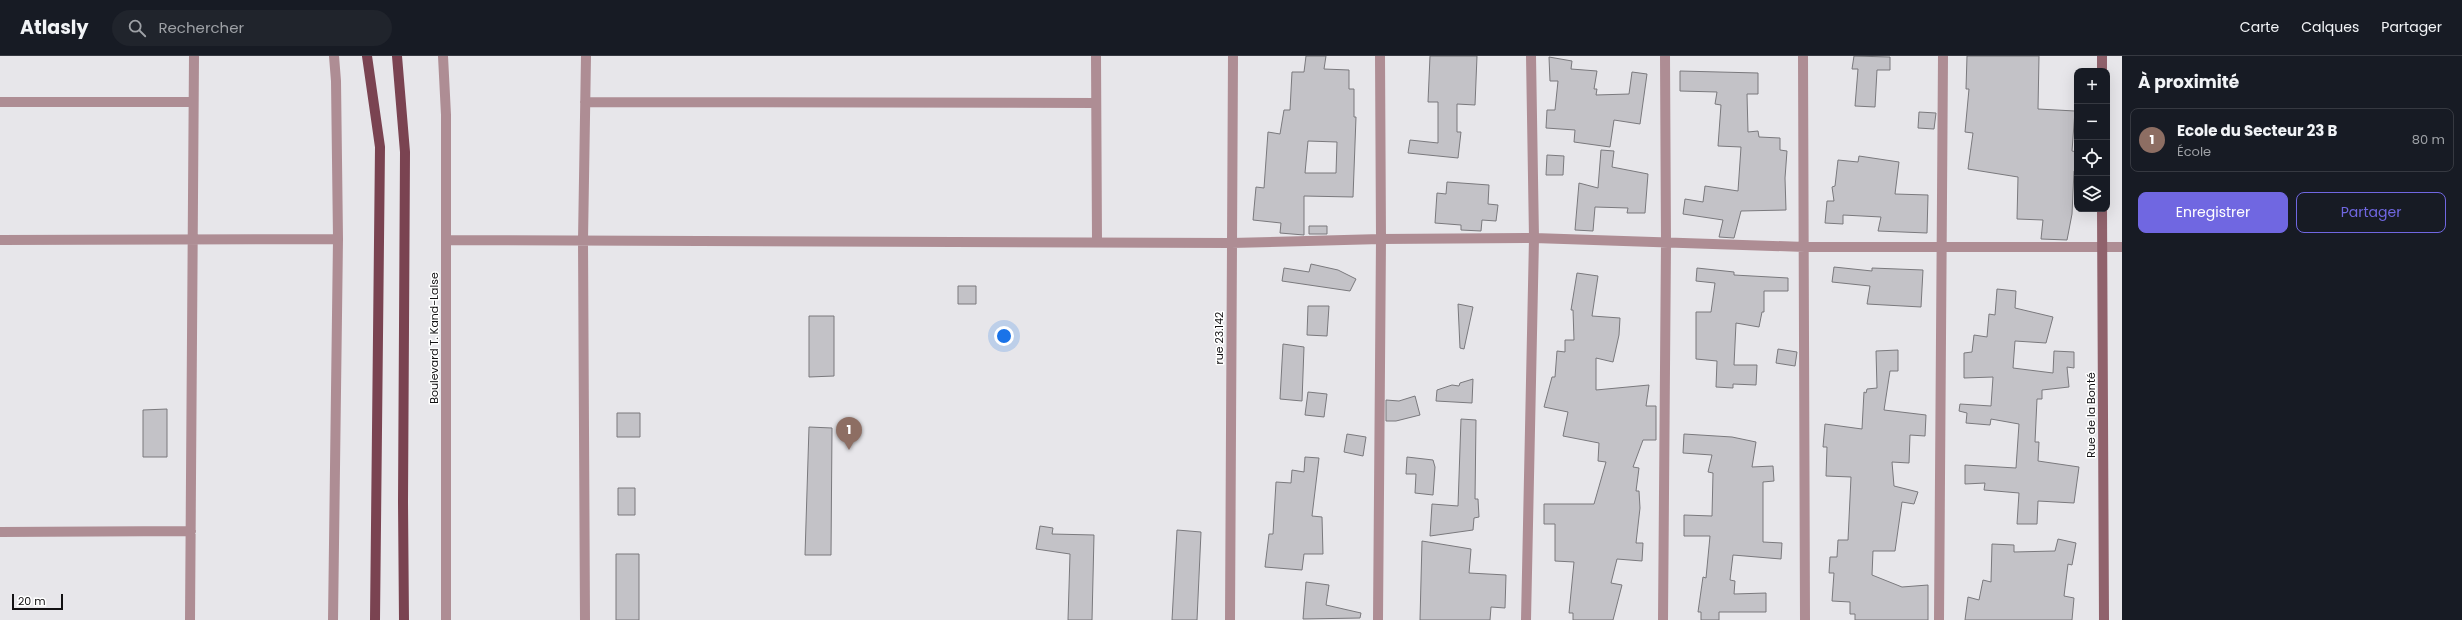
<!DOCTYPE html>
<html lang="fr">
<meta charset="utf-8">
<style>
:root{--surface:#171b24;--page:#20242c;--text:#f1f3f6;--muted:#9ea1a6;--line:#363941;--accent:#7067e1}
body{margin:0;font-family:Poppins,sans-serif;background:var(--page);color:var(--text)}
.controls{position:absolute;right:12px;top:12px;display:grid;overflow:hidden;border-radius:8px;box-shadow:0 4px 16px #0002}
.controls button{width:36px;height:36px;display:grid;place-items:center;padding:0;border:0;border-bottom:1px solid var(--line);background:var(--surface);color:var(--text);font:20px sans-serif}
.scale{position:absolute;left:12px;bottom:10px;width:51px;box-sizing:border-box;padding-left:4px;border:2px solid #121113;border-top:0;font-size:11px;line-height:14px;white-space:nowrap;color:#121113;-webkit-text-stroke:3px #fff;paint-order:stroke}
.you{position:absolute;left:1004px;top:280px;width:14px;height:14px;margin:-10px;border:3px solid #fff;border-radius:50%;background:#1a73e8;box-shadow:0 0 0 6px #1a73e833}
.badge{display:grid;place-items:center;width:26px;height:26px;border-radius:50%;background:var(--accent);color:#fff;font-size:13px;font-weight:700}
.pin{position:absolute;translate:-50% -33px;filter:drop-shadow(0 1px 2px #0008)}
.pin::after{content:'';position:absolute;top:21px;width:14px;height:12px;background:inherit;clip-path:polygon(0 0,100% 0,50% 100%)}
.list{margin:0;padding:0;list-style:none}
h2{display:flex;justify-content:space-between;align-items:center;height:52px;margin:0;padding:0 16px;font-size:17px}
h2 small{font-size:13px;font-weight:400;color:var(--muted)}
.list li{display:grid;grid-template-columns:26px 1fr auto;gap:12px;align-items:center;box-sizing:border-box;height:64px;margin:0 8px 8px;padding:0 8px;border:1px solid var(--line);border-radius:8px}
.list b{display:block;font-size:15px;white-space:nowrap}
.list p{margin:0;font-size:13px;white-space:nowrap;color:var(--muted)}
.list em{font-size:13px;font-style:normal;color:var(--muted)}
.actions{display:flex;gap:8px;padding:12px 16px}
.actions a{flex:1;padding:9px 0;border:1px solid var(--accent);border-radius:8px;text-align:center;font-size:14px;color:var(--accent)}
.actions .main{background:var(--accent);color:#fff}
.icon{flex:none;width:22px;height:22px;fill:none;stroke:currentColor;stroke-width:2;stroke-linecap:round;stroke-linejoin:round}
.map{position:relative;flex:none;width:2122px;height:564px;overflow:hidden}
header{display:flex;align-items:center;gap:24px;box-sizing:border-box;height:56px;padding:0 20px;background:var(--surface);border-bottom:1px solid var(--line)}
header strong{font-size:19px}
nav{display:flex;gap:22px;margin-inline-start:auto;font-size:14px}
.search{width:280px;height:36px;background:var(--page);display:flex;align-items:center;gap:10px;box-sizing:border-box;padding:0 14px;border-radius:22px;color:var(--muted);font-size:15px}
main{display:flex}
aside{flex:1;background:var(--surface)}
.map>svg:first-child{display:block}
.building{fill:#c3c2c7;stroke:#7a797d;fill-rule:evenodd}
.lines{fill:none;stroke-linecap:round;stroke-linejoin:round}
.street{stroke:#ae8d94;stroke-width:10}
.secondary{stroke:#90626c;stroke-width:10}
.primary{stroke:#7a4351;stroke-width:10}
.labels{text-anchor:middle;stroke-width:3;stroke-linejoin:round;paint-order:stroke}
.street-label{font-size:11px;fill:#121113;stroke:#fff}
</style>
<header>
<strong>Atlasly</strong>
<div class="search"><svg class="icon" aria-label="search" viewBox="0 0 24 24"><circle cx="10" cy="10" r="6"/><path d="M15 15l6 6"/></svg>Rechercher</div>
<nav><a>Carte</a><a>Calques</a><a>Partager</a></nav>
</header>
<main>
<div class="map">
<svg width="2122" height="564" viewBox="0 0 2122 564">
<rect width="100%" height="100%" fill="#e7e6ea"/>
<!-- building -->
<path class="building" d="M 1306,0 L 1326,0 L 1324,13 L 1349,14 L 1349,33 L 1354,33 L 1354,61 L 1356,61 L 1353,141 L 1304,140 L 1304,179 L 1280,177 L 1281,167 L 1253,164 L 1256,131 L 1264,132 L 1268,76 L 1280,78 L 1284,54 L 1290,54 L 1292,16 L 1304,16 ZM 1308,85 L 1337,86 L 1336,117 L 1305,117 Z
M 1430,0 L 1477,0 L 1475,49 L 1457,48 L 1457,76 L 1461,76 L 1458,102 L 1408,97 L 1410,84 L 1438,87 L 1438,46 L 1428,46 Z
M 1854,0 L 1890,1 L 1890,14 L 1877,14 L 1875,51 L 1855,50 L 1858,13 L 1852,13 Z
M 1967,0 L 2039,0 L 2038,53 L 2075,55 L 2072,95 L 2077,96 L 2077,105 L 2076,115 L 2074,115 L 2072,158 L 2067,184 L 2041,183 L 2043,164 L 2017,163 L 2018,121 L 1968,113 L 1973,77 L 1965,76 L 1969,33 L 1966,33 Z
M 1549,1 L 1572,5 L 1571,13 L 1597,15 L 1594,33 L 1597,33 L 1596,39 L 1629,38 L 1632,16 L 1647,18 L 1640,68 L 1614,64 L 1610,91 L 1574,86 L 1575,74 L 1546,72 L 1547,54 L 1555,54 L 1558,25 L 1550,25 Z
M 1680,15 L 1758,17 L 1758,38 L 1747,38 L 1748,76 L 1758,75 L 1759,81 L 1780,82 L 1780,94 L 1787,95 L 1785,122 L 1786,154 L 1741,155 L 1734,182 L 1719,181 L 1723,164 L 1683,158 L 1685,143 L 1703,146 L 1705,130 L 1738,135 L 1741,91 L 1718,90 L 1721,49 L 1715,48 L 1717,36 L 1680,35 Z
M 1919,56 L 1936,57 L 1934,73 L 1918,72 Z
M 1601,94 L 1614,95 L 1612,111 L 1648,118 L 1645,157 L 1627,157 L 1628,152 L 1595,151 L 1593,175 L 1575,174 L 1579,127 L 1598,132 Z
M 1547,99 L 1564,100 L 1563,119 L 1546,119 Z
M 1859,100 L 1899,106 L 1895,138 L 1928,139 L 1927,177 L 1878,175 L 1881,161 L 1843,159 L 1843,168 L 1825,167 L 1827,145 L 1834,145 L 1832,131 L 1835,130 L 1838,104 L 1858,106 Z
M 1447,126 L 1489,129 L 1488,148 L 1498,149 L 1496,165 L 1482,164 L 1481,175 L 1461,174 L 1461,169 L 1435,167 L 1437,137 L 1446,138 Z
M 1309,170 L 1327,170 L 1327,178 L 1309,178 Z
M 1311,208 L 1338,214 L 1356,223 L 1350,235 L 1282,225 L 1284,212 L 1309,216 Z
M 1834,211 L 1872,215 L 1872,212 L 1923,214 L 1921,251 L 1867,248 L 1870,230 L 1832,226 Z
M 1697,212 L 1734,216 L 1734,219 L 1788,222 L 1788,235 L 1764,235 L 1764,256 L 1762,256 L 1759,271 L 1736,267 L 1734,309 L 1757,309 L 1756,329 L 1733,328 L 1733,332 L 1716,331 L 1717,305 L 1696,303 L 1696,256 L 1711,256 L 1715,227 L 1696,225 Z
M 1577,217 L 1598,220 L 1592,260 L 1620,262 L 1619,279 L 1613,306 L 1596,302 L 1596,334 L 1649,329 L 1646,350 L 1656,350 L 1656,384 L 1643,384 L 1633,411 L 1639,412 L 1636,435 L 1639,435 L 1640,452 L 1636,487 L 1643,487 L 1642,505 L 1617,503 L 1611,527 L 1622,529 L 1613,564 L 1573,564 L 1573,557 L 1569,557 L 1574,506 L 1555,505 L 1555,468 L 1544,468 L 1544,448 L 1594,448 L 1606,406 L 1598,405 L 1599,387 L 1563,380 L 1568,356 L 1544,351 L 1552,321 L 1555,321 L 1557,295 L 1565,296 L 1565,284 L 1574,284 L 1573,254 L 1571,254 Z
M 958,230 L 976,230 L 976,248 L 958,248 Z
M 1997,233 L 2016,235 L 2015,252 L 2053,261 L 2046,287 L 2015,285 L 2013,312 L 2053,317 L 2054,295 L 2074,296 L 2074,312 L 2067,311 L 2069,331 L 2042,334 L 2042,343 L 2037,343 L 2035,386 L 2039,386 L 2038,405 L 2079,411 L 2074,447 L 2038,445 L 2037,468 L 2017,468 L 2019,437 L 1984,434 L 1985,427 L 1965,428 L 1965,409 L 2016,412 L 2019,368 L 1991,363 L 1990,369 L 1966,367 L 1967,357 L 1959,355 L 1960,348 L 1991,350 L 1993,321 L 1964,322 L 1964,297 L 1972,296 L 1974,279 L 1987,281 L 1989,258 L 1995,259 Z
M 1458,248 L 1473,251 L 1464,293 L 1460,292 Z
M 1308,250 L 1329,250 L 1327,280 L 1307,279 Z
M 809,260 L 834,260 L 834,320 L 809,321 Z
M 1283,288 L 1304,291 L 1302,345 L 1280,343 Z
M 1778,293 L 1797,296 L 1795,310 L 1776,307 Z
M 1898,294 L 1898,315 L 1890,315 L 1884,354 L 1926,359 L 1925,380 L 1910,379 L 1909,407 L 1892,406 L 1894,430 L 1918,436 L 1914,448 L 1902,446 L 1895,495 L 1873,495 L 1872,519 L 1902,531 L 1928,529 L 1928,564 L 1855,564 L 1855,558 L 1850,558 L 1850,546 L 1832,545 L 1834,517 L 1829,517 L 1830,501 L 1837,501 L 1838,484 L 1848,484 L 1851,421 L 1826,420 L 1827,391 L 1823,391 L 1825,368 L 1862,373 L 1864,336 L 1866,337 L 1867,333 L 1877,332 L 1876,295 Z
M 1473,323 L 1472,347 L 1436,345 L 1437,334 L 1452,329 L 1459,330 L 1460,327 Z
M 1308,336 L 1327,338 L 1324,361 L 1305,359 Z
M 1415,340 L 1420,359 L 1396,365 L 1386,365 L 1386,344 L 1399,345 Z
M 167,353 L 167,401 L 143,401 L 143,354 Z
M 617,357 L 640,357 L 640,381 L 617,381 Z
M 1461,363 L 1476,364 L 1475,443 L 1478,443 L 1479,461 L 1474,462 L 1473,474 L 1430,480 L 1432,448 L 1458,450 Z
M 809,371 L 832,372 L 831,499 L 805,499 Z
M 1347,378 L 1366,381 L 1363,400 L 1344,396 Z
M 1684,378 L 1732,381 L 1756,386 L 1752,411 L 1773,410 L 1774,425 L 1763,426 L 1763,486 L 1782,487 L 1781,503 L 1733,499 L 1730,524 L 1735,525 L 1734,538 L 1766,537 L 1766,556 L 1719,556 L 1719,564 L 1701,564 L 1701,556 L 1698,556 L 1703,521 L 1706,522 L 1710,480 L 1684,480 L 1684,459 L 1712,460 L 1713,417 L 1708,416 L 1712,399 L 1683,397 Z
M 1305,401 L 1319,402 L 1312,460 L 1322,461 L 1323,498 L 1304,498 L 1302,514 L 1265,511 L 1269,478 L 1273,478 L 1276,426 L 1291,427 L 1292,414 L 1304,416 Z
M 1407,401 L 1433,404 L 1435,411 L 1433,439 L 1415,437 L 1416,418 L 1406,418 Z
M 618,432 L 635,432 L 635,459 L 618,459 Z
M 1040,470 L 1053,472 L 1052,478 L 1094,479 L 1092,564 L 1068,564 L 1070,498 L 1036,493 Z
M 1177,474 L 1201,476 L 1197,564 L 1172,564 Z
M 2058,483 L 2076,487 L 2072,509 L 2068,508 L 2064,540 L 2074,542 L 2072,564 L 1965,564 L 1968,541 L 1979,544 L 1983,524 L 1991,526 L 1992,488 L 2014,489 L 2014,496 L 2055,495 Z
M 1422,485 L 1471,493 L 1469,517 L 1506,519 L 1505,552 L 1491,551 L 1490,564 L 1420,564 Z
M 616,498 L 639,498 L 639,564 L 616,564 Z
M 1306,526 L 1329,529 L 1326,549 L 1361,557 L 1360,562 L 1303,563 Z"/>
<g class="lines">
<!-- street -->
<path class="street" d="M 443,0 L 446,59 L 446,564
M 1096,0 L 1097,185
M 1803,0 L 1805,564
M 0,46 L 193,46
M 585,46 L 1096,47
M 0,184 L 338,183
M 446,184 L 1231,187 L 1381,183 L 1534,182 L 1805,191 L 2122,191
M 0,476 L 191,475
M 190,564 L 194,0
M 333,564 L 338,183 L 336,25 L 334,0
M 585,564 L 583,184 L 586,0
M 1230,564 L 1233,0
M 1378,564 L 1381,183 L 1380,0
M 1526,564 L 1534,182 L 1531,0
M 1663,564 L 1666,187 L 1665,0
M 1939,564 L 1943,0"/>
<!-- secondary -->
<path class="secondary" d="M 2102,15 L 2102,0
M 2102,153 L 2104,564"/>
<!-- primary -->
<path class="primary" d="M 367,0 L 380,91 L 375,564
M 397,0 L 405,96 L 403,446 L 404,564"/>
</g>
<g class="labels">
<!-- street labels -->
<g class="street-label">
<text transform="translate(434 282) rotate(-90)" y="4">Boulevard T. Kand-Lalse</text>
<text transform="translate(1219 282) rotate(-90)" y="4">rue 23.142</text>
<text transform="translate(2091 359) rotate(-90)" y="4">Rue de la Bonté</text>
</g>
</g>
</svg>
<div class="controls">
<button>+</button>
<button>−</button>
<button><svg class="icon" aria-label="locate" viewBox="0 0 24 24"><circle cx="12" cy="12" r="6"/><path d="M12 2v4M12 18v4M2 12h4M18 12h4"/></svg></button>
<button><svg class="icon" aria-label="layers" viewBox="0 0 24 24"><path d="M12 4l9 5-9 5-9-5zM3 14l9 5 9-5"/></svg></button>
</div>
<div class="scale">20 m</div>
<div class="you"></div>
<div class="pin badge" style="left:849px;top:394px;background:#8d6e63">1</div>
</div>
<aside>
<h2>À proximité<small></small></h2>
<ul class="list">
<li><span class="badge" style="background:#8d6e63">1</span><div><b>Ecole du Secteur 23 B</b><p>École</p></div><em>80 m</em></li>
</ul>
<div class="actions"><a class="main">Enregistrer</a><a>Partager</a></div>
</aside>
</main>
